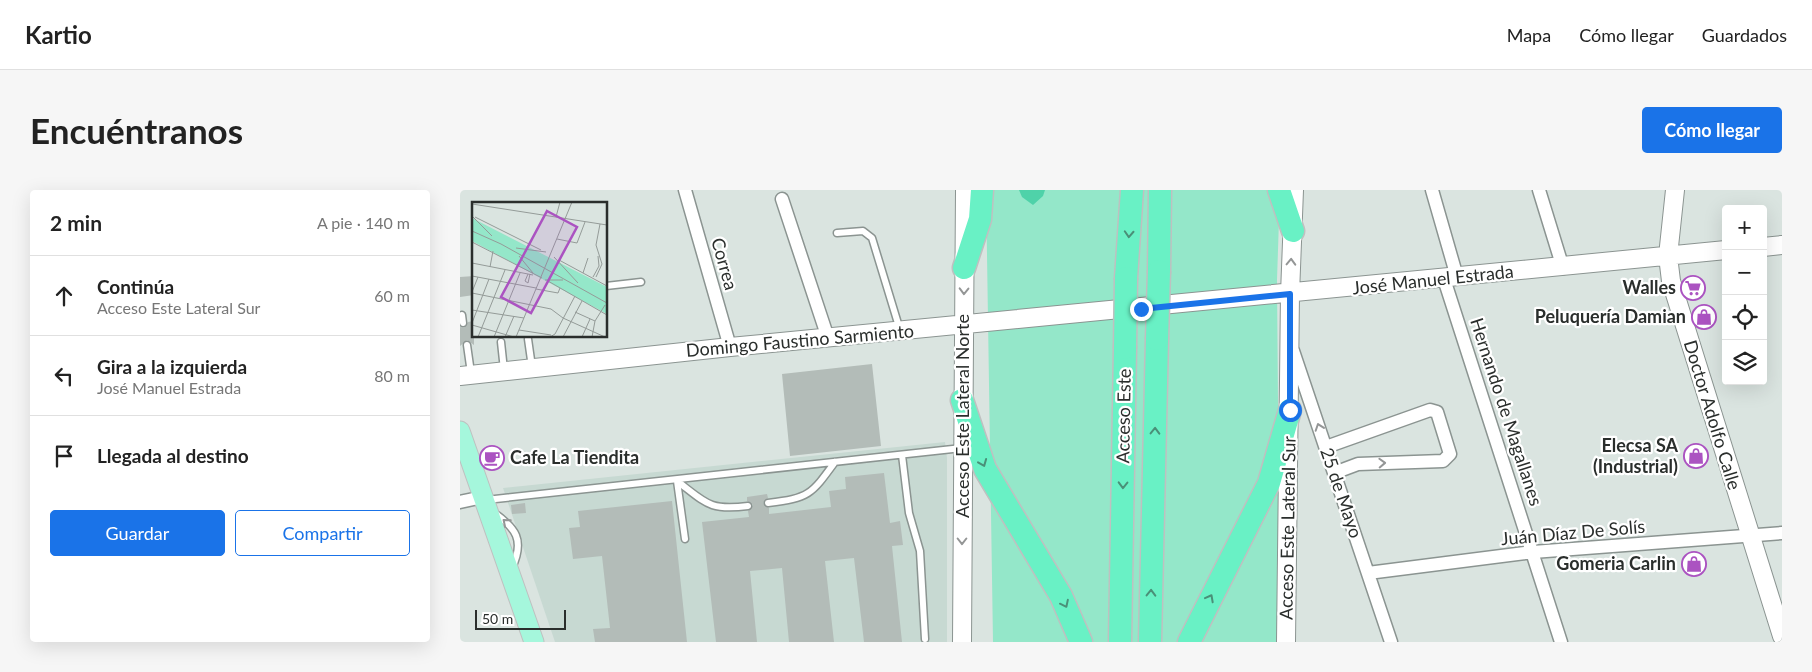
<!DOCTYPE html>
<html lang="es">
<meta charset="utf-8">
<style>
:root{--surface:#fff;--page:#f6f6f6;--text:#222;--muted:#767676;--line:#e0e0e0;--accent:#1a73e8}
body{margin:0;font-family:Lato,sans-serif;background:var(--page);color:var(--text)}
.controls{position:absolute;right:15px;top:15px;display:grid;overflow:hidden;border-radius:5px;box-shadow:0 5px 20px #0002}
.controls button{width:45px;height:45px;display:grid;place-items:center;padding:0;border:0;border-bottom:1px solid var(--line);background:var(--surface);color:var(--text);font:25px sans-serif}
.scale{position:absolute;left:15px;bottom:12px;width:91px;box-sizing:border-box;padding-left:5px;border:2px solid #2a2e2c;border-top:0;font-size:14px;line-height:18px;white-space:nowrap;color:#2a2e2c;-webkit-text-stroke:4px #fff;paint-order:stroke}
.stop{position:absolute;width:15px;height:15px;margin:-11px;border:4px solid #1a73e8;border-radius:50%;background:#fff}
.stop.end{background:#1a73e8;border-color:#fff;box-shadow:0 1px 5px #0008}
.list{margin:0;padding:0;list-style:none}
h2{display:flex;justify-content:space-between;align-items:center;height:65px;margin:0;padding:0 20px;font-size:21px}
h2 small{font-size:16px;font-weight:400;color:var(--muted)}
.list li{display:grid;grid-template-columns:32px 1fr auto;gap:15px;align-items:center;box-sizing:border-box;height:80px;padding:0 20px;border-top:1px solid var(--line)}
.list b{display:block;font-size:19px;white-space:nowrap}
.list p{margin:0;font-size:16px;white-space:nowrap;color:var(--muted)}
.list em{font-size:16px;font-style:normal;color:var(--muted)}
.actions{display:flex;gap:10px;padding:15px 20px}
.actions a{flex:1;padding:11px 0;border:1px solid var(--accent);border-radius:5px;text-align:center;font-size:18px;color:var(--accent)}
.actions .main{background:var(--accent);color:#fff}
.icon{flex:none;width:28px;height:28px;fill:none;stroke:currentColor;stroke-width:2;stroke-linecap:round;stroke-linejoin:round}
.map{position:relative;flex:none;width:1322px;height:452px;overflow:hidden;border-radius:5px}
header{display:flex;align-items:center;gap:30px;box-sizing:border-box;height:70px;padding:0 25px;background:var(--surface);border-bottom:1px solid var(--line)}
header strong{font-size:24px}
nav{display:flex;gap:28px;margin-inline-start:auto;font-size:18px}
.intro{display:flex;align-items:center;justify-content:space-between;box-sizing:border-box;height:120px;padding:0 30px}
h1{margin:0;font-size:35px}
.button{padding:12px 22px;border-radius:5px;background:var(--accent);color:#fff;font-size:18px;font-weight:700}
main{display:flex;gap:30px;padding:0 30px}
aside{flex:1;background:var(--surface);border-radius:5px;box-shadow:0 5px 20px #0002}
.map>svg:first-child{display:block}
.built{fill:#c7d9d2}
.green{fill:#94e7c9}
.water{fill:#4fd2a9}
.building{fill:#b3bcb8}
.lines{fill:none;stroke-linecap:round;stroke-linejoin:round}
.lane-casing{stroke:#8b9491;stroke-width:9}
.street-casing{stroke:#8b9491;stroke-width:15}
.secondary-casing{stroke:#8b9491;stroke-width:20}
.primary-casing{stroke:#bfc0c0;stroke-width:21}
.highway-casing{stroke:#bfc0c0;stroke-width:25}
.lane{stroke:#fff;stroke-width:6}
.street{stroke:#fff;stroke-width:12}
.secondary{stroke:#fff;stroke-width:18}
.primary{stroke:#a5f7dc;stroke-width:19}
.highway{stroke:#69f1c5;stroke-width:22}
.highway-bridge-casing{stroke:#bfc0c0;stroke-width:25;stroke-linecap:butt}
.highway-bridge{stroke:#69f1c5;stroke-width:22}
.oneway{stroke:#4a9078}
.oneway2{stroke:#949696}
.route{stroke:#1a73e8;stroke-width:6}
.labels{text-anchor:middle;stroke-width:4.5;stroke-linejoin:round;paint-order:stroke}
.street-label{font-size:18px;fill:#2a2e2c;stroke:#fff}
.poi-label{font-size:18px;font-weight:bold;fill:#2a2e2c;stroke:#fff;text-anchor:end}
.inset-road{fill:none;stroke:#949b98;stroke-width:1}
.view{fill:#ab53c1;fill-opacity:0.15;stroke:#ab53c1;stroke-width:2.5}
.inset-edge{fill:none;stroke:#2a2e2c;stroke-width:2.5}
</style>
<header>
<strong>Kartio</strong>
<nav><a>Mapa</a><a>Cómo llegar</a><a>Guardados</a></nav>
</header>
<div class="intro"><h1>Encuéntranos</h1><a class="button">Cómo llegar</a></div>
<main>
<aside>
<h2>2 min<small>A pie · 140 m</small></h2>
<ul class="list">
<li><svg class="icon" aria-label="ahead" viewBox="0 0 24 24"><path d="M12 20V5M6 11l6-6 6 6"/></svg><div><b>Continúa</b><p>Acceso Este Lateral Sur</p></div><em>60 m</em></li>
<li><svg class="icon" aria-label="left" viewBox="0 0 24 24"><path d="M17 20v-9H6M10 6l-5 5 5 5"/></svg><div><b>Gira a la izquierda</b><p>José Manuel Estrada</p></div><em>80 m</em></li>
<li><svg class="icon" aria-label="arrive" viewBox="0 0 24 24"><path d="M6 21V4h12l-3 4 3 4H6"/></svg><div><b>Llegada al destino</b></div></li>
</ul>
<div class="actions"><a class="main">Guardar</a><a>Compartir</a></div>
</aside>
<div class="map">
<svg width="1322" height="452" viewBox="0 0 1322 452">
<rect width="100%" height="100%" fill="#dae4e0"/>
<!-- built -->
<path class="built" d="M 485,252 L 487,268 L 487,452 L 95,452 L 43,298 Z"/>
<!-- green -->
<path class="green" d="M 526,0 L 820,0 L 817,90 L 820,452 L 533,452 Z"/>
<!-- water -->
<path class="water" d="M 559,0 L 585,0 L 583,6 L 573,15 L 562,7 Z"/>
<!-- building -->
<path class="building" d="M 14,86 L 14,105 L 0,107 L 0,87 Z
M 14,131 L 14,155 L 7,150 L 0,156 L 0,137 L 4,138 L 8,132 Z
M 412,174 L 421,256 L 330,266 L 322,184 Z
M 424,283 L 430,333 L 440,331 L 443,355 L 432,356 L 442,452 L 404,452 L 394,368 L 365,371 L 374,452 L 329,452 L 322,378 L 290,381 L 297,452 L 256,452 L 242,332 L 289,327 L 288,321 L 293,315 L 287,311 L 287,307 L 307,304 L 308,308 L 303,313 L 309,318 L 309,324 L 371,317 L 369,301 L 386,299 L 385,287 Z
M 212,311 L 227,452 L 135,452 L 133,439 L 150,438 L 142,366 L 113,369 L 109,338 L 120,337 L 118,321 Z
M 65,313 L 66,323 L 52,324 L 51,315 Z"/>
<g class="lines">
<defs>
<path id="lane" d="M 377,43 L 403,41 L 412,48 L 440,140
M 146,96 L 181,92
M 2,125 L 3,133
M 68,149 L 72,177
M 41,152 L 44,180
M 7,155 L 11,183
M 442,265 L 449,323 L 460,361 L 465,449
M 217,291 C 246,313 249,321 288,316
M 217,291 L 225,349
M 26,310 L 502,258
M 308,313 C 349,308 351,305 375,272
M 33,322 C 56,338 65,350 52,378"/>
<path id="street" d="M 225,0 L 270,157
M 972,0 L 997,87
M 1079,0 L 1103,78
M 322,9 L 368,148
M 984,89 L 1101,452
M 833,161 L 931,452
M 866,257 L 970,220 L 977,222 L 990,264 L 983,271 L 898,274 L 874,283
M 0,312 L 23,307
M 908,383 L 1073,362 L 1322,343"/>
<path id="secondary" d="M 1215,0 L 1208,66 L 1211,91 L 1322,446
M 1303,57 L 1322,55
M 0,186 L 270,157 L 1266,60
M 502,452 L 505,0
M 826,452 L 830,104 L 834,0"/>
<path id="primary" d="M 0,241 L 74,452"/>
<path id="highway" d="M 819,0 L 833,41
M 504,78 L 520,29 L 522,0
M 699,81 L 700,0
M 666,88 L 672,0
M 502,210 L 525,279 L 601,406 L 621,452
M 660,452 L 665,158
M 690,452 L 697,149
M 729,452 L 809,293 L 830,220"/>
</defs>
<!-- lane casing -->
<use href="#lane" class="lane-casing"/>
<!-- street casing -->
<use href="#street" class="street-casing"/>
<!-- secondary casing -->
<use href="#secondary" class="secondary-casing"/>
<!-- primary casing -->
<use href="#primary" class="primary-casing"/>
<!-- highway casing -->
<use href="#highway" class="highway-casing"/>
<!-- lane -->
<use href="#lane" class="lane"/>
<!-- street -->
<use href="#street" class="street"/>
<!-- secondary -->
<use href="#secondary" class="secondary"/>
<!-- primary -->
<use href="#primary" class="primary"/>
<!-- highway -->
<use href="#highway" class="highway"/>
<defs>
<path id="highway-bridge" d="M 697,149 L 699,81
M 665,158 L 666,88"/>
</defs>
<!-- highway-bridge casing -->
<use href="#highway-bridge" class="highway-bridge-casing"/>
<!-- highway-bridge -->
<use href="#highway-bridge" class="highway-bridge"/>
</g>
<!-- one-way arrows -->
<defs><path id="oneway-chevron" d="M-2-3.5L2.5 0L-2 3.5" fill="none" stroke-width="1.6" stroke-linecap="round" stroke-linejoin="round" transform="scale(1.25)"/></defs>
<g class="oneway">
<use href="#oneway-chevron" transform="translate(669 44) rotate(93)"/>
<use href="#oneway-chevron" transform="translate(695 241) rotate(-89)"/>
<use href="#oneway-chevron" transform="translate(523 273) rotate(68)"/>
<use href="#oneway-chevron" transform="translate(663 295) rotate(91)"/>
<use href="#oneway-chevron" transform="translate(691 403) rotate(-89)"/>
<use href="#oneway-chevron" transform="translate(750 408) rotate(-62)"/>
<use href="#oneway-chevron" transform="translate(605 414) rotate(64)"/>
</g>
<g class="oneway2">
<use href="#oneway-chevron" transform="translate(831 72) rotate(-88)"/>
<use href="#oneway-chevron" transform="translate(504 101) rotate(91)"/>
<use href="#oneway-chevron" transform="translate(859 237) rotate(-109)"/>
<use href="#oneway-chevron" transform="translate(922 273) rotate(-2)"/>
<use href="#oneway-chevron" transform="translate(46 332) rotate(-140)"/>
<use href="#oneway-chevron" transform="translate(502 351) rotate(90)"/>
</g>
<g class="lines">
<!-- route -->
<path class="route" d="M 681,119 L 830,104 L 830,220"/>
</g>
<!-- icons -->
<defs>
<symbol id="supermarket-ring" viewBox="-11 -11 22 22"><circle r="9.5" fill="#fff" stroke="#ab53c1" stroke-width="1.5"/><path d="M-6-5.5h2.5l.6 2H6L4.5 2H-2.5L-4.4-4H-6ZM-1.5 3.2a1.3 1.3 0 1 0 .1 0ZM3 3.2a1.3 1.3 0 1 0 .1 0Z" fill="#ab53c1"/></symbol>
<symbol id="shop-ring" viewBox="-11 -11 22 22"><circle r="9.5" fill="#fff" stroke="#ab53c1" stroke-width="1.5"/><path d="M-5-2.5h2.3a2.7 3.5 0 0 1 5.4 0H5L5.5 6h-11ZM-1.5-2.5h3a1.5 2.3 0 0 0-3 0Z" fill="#ab53c1"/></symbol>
<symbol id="cafe-ring" viewBox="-11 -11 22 22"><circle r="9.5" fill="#fff" stroke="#ab53c1" stroke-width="1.5"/><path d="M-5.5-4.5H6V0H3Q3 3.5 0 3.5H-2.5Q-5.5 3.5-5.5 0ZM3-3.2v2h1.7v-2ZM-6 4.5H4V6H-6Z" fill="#ab53c1"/></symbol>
</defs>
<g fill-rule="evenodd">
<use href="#supermarket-ring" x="1219" y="84" width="28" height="28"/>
<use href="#shop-ring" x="1230" y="113" width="28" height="28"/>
<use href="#shop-ring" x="1222" y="252" width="28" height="28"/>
<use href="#cafe-ring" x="18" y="254" width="28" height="28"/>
<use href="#shop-ring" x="1220" y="360" width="28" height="28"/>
</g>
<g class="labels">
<!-- street labels -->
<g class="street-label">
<text transform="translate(264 74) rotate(74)" y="6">Correa</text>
<text transform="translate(973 90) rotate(-6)" y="6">José Manuel Estrada</text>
<text transform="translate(340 151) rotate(-5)" y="6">Domingo Faustino Sarmiento</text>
<text transform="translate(1046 222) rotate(72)" y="6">Hernando de Magallanes</text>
<text transform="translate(1252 225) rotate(73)" y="6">Doctor Adolfo Calle</text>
<text transform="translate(503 226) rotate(-90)" y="6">Acceso Este Lateral Norte</text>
<text transform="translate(664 226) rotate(-89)" y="6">Acceso Este</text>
<text transform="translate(881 303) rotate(71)" y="6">25 de Mayo</text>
<text transform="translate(828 338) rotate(-89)" y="6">Acceso Este Lateral Sur</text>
<text transform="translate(1113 343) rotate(-5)" y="6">Juán Díaz De Solís</text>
</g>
<!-- poi labels -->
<g class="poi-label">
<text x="1216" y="104">Walles</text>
<text x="1226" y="133">Peluquería Damian</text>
<text x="1218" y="262">Elecsa SA<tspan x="1218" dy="21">(Industrial)</tspan></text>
<text x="50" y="274" text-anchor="start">Cafe La Tiendita</text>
<text x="1216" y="380">Gomeria Carlin</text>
</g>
</g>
<!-- overview -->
<g transform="translate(12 12)">
<rect width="135" height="135" fill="#dae4e0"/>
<path d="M 0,16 L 135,85 L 135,112 L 0,39 Z" fill="#94e7c9"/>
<path class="inset-road" d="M 0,2 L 135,23M 0,14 L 20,34M 3,15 L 69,48M 84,15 L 88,0M 0,29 L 29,42 L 135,101M 85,37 L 105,41 L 113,20M 0,40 L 70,76M 44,46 L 74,50M 47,54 L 61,71M 82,55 L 106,81M 87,58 L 135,84M 0,61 L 61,73M 18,65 L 21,49M 111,71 L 116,56M 56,72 L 53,79 L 56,81 L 58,72M 0,74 L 64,86M 121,75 L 127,64 L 126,54M 124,75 L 130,62 L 124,43 L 128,22M 73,78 L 91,78M 76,79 L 135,113M 64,87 L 86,91 L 88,86M 0,90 L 6,75M 0,91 L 79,107 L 91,116 L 133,135M 0,108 L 52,116M 103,110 L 123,119M 0,121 L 17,77M 0,123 L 42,135M 47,128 L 79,133M 6,135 L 33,68M 22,135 L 48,71M 33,135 L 42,114M 44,135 L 100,0M 78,135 L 83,132 L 103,94M 91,135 L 110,99M 110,135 L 118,117M 120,135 L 123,119 L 133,103"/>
<path class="view" d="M 75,9 L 105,25 L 59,111 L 29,95 Z"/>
<rect width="135" height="135" class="inset-edge"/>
</g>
</svg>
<div class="controls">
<button>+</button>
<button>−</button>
<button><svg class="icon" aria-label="locate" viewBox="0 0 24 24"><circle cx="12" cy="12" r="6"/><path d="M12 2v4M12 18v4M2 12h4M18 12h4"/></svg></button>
<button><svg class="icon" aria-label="layers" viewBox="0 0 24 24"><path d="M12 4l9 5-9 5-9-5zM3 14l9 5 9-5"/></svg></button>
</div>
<div class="scale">50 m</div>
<div class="stop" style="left:830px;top:220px"></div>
<div class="stop end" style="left:681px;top:119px"></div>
</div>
</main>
